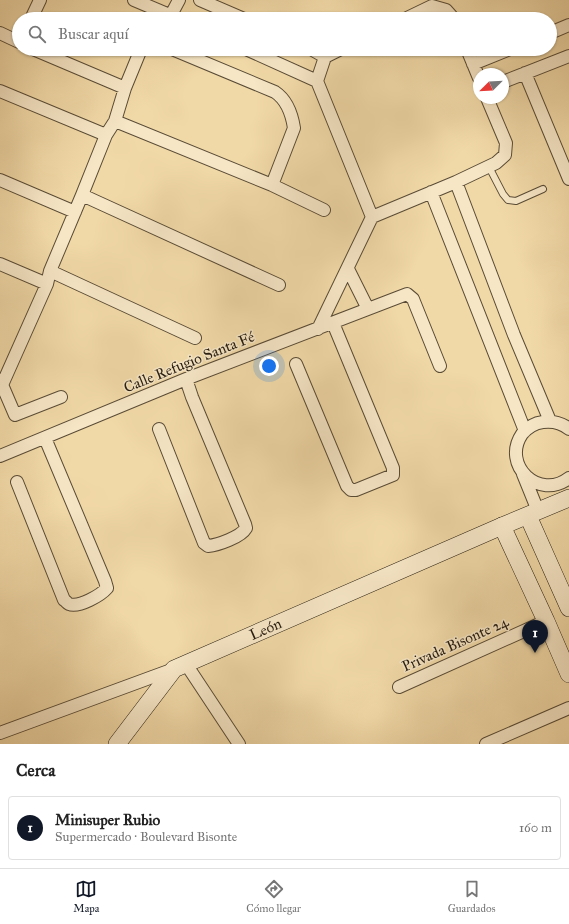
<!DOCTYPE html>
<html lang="es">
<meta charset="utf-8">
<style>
:root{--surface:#fff;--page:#f2f2f2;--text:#222;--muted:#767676;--line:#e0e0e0;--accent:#111827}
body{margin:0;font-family:"IM FELL Great Primer",serif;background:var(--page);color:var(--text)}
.compass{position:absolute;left:473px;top:68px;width:36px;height:36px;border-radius:50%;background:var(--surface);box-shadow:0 1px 3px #0004;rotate:246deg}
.you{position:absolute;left:269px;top:366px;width:14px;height:14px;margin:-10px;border:3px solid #fff;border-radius:50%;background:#1a73e8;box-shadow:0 0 0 6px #1a73e833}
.badge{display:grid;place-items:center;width:26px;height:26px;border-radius:50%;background:var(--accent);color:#fff;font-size:13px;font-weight:700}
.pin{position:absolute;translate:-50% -33px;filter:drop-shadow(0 1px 2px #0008)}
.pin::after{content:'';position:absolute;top:21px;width:14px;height:12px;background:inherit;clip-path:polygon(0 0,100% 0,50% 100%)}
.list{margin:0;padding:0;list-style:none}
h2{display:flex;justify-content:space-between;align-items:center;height:52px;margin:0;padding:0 16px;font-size:17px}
h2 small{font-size:13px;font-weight:400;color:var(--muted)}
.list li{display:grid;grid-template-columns:26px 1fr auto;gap:12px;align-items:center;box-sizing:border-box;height:64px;margin:0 8px 8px;padding:0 8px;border:1px solid var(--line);border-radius:4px}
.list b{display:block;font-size:15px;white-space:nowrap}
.list p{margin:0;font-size:13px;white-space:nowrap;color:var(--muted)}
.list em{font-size:13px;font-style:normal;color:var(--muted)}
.icon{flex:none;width:22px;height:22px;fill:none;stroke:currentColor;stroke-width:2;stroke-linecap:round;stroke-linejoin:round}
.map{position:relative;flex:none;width:569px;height:744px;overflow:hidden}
.search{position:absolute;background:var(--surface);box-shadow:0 1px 3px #0004;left:12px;right:12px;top:12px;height:44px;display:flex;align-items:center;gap:10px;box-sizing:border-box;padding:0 14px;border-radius:22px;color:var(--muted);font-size:15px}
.sheet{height:124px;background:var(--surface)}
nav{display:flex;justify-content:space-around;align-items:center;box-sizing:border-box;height:56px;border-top:1px solid var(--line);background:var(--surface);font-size:11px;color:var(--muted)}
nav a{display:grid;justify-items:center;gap:2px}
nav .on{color:var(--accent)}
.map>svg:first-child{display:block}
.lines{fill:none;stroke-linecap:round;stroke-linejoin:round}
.lane-casing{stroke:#594b36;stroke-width:8}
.street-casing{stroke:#594b36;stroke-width:14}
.secondary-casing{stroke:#261c10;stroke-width:18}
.lane{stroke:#f6e6c6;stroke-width:6}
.street{stroke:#f6e6c6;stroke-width:12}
.secondary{stroke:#f6e6c6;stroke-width:17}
.labels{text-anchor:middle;stroke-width:3;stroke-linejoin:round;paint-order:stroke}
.street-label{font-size:15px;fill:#261c10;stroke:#f6e6c6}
</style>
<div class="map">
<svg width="569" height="744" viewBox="0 0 569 744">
<rect width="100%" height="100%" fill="#f1d9a7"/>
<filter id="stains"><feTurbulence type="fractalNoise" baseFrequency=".005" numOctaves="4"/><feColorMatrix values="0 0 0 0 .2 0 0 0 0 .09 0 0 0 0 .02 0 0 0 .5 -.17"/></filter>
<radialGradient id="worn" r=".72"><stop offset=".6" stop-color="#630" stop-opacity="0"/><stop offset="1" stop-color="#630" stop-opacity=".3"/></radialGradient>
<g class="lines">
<defs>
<path id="lane" d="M 489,167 L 503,194 L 508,200 L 516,201 L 543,189"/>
<path id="street" d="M 134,0 L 179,19
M 200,0 L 244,19
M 171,15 L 179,0
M 31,19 L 40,0
M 405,19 L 432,6 L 446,10 L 454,19
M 0,33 L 19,42
M 550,33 L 569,25
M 33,49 L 125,88
M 141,49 L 125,88 L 115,121 L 272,185 L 324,210
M 172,49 L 275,92 C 287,100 292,115 294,128 L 272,185
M 246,49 L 317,81
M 311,49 L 325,57
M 341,49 L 325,57 L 317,81 L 372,217
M 467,49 L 479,78
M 473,64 L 510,49
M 525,73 L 569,179
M 503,82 L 569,56
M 0,91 L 106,135
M 0,180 L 75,212
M 456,182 L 514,335 L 550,421
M 431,192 L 525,431
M 82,195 L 279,285
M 0,264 L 47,284
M 348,269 L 368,309
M 50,271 L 195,338
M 318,329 L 372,217 L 456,182 L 496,163 L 505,155 L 506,143 L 487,98
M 296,364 L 347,486 L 351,490 L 356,490 L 393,475 L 393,468 L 333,323
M 0,380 L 15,415 L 61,397
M 2,385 L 47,284 L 50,271 L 82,195 L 106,135 L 115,121
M 159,429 L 204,543 L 208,546 C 218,545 241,537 246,528 L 245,524 L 192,397 L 186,379
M 569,429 C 562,423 552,421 543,422 C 535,423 527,428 522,434 C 501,465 539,501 569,478
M 0,456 L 186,379 L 407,294 L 413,299 L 440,366
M 523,474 L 538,511
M 17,482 L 64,600 C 66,601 67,603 69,604 C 79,608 101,595 107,588 L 105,581 L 45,438
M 186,664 L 239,744
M 399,687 L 546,621
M 0,733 L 174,669
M 486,744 L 569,708"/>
<g id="secondary">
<path d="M 528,516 L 569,608"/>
<path d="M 502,526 L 546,621 L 569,674"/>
<path id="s1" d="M 117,744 L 174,669 L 502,526 L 569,498"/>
</g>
</defs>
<!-- lane casing -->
<use href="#lane" class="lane-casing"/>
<!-- street casing -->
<use href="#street" class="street-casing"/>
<!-- secondary casing -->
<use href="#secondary" class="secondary-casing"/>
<!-- lane -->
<use href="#lane" class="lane"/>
<!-- street -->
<use href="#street" class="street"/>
<!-- secondary -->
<use href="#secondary" class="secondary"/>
</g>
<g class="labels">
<!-- street labels -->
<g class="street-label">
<text transform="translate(189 362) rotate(-22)" y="5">Calle Refugio Santa Fé</text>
<text dy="5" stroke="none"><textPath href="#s1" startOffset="194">León</textPath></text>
<text transform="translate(455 644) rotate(-24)" y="5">Privada Bisonte 24</text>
</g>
</g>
<rect width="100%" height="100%" filter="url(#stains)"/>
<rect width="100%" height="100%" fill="url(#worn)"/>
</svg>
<svg class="compass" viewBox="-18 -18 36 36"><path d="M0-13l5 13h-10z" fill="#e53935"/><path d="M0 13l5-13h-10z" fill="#767676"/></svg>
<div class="you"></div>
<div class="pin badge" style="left:535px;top:653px">1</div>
<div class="search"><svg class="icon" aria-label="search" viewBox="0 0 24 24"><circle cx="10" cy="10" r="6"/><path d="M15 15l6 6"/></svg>Buscar aquí</div>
</div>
<section class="sheet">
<h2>Cerca<small></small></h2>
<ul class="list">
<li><span class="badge">1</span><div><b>Minisuper Rubio</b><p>Supermercado · Boulevard Bisonte</p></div><em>160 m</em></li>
</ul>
</section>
<nav>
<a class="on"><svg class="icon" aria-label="map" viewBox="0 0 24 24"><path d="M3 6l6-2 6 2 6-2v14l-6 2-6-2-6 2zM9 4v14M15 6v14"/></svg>Mapa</a>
<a><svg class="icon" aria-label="directions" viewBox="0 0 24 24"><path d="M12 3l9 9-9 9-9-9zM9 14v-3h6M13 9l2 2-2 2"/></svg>Cómo llegar</a>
<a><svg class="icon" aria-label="saved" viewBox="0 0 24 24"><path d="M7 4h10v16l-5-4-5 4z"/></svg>Guardados</a>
</nav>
